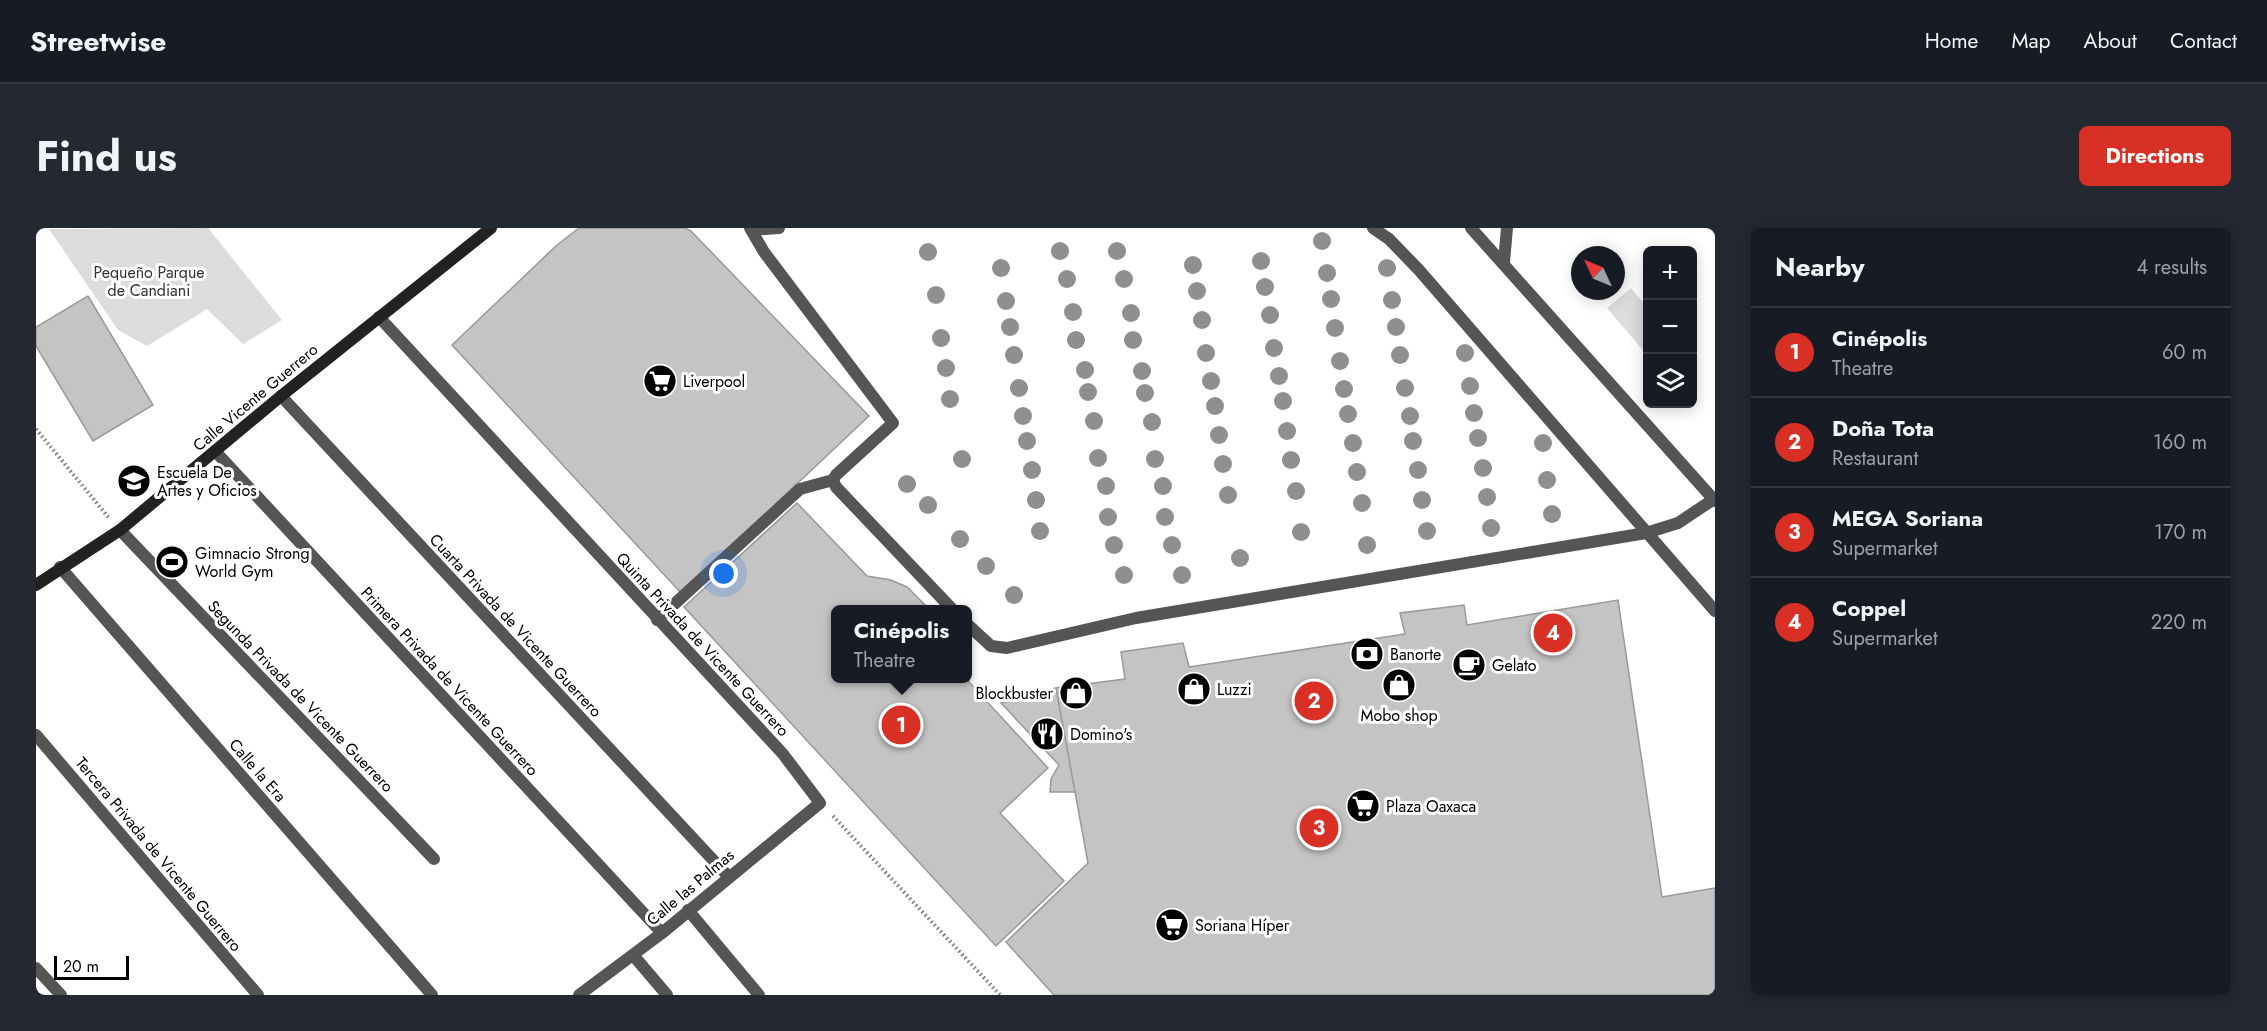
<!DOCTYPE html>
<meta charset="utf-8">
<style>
:root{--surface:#171b24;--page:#242831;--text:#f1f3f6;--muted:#9ea1a6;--line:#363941;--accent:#d93025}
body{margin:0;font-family:Jost,sans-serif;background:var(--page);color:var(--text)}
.controls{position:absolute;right:18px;top:18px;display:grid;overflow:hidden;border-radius:9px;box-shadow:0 3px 15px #0003}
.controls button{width:54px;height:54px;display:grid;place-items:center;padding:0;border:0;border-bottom:2px solid var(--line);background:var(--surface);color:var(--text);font:30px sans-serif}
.compass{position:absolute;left:1535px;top:18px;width:54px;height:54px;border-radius:50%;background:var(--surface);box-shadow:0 3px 15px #0003;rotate:314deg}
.scale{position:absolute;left:18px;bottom:15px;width:75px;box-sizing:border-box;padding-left:6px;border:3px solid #000;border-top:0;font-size:16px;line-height:21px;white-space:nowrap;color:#000;-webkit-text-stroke:4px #fff;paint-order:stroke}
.you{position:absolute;left:688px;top:346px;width:21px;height:21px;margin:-15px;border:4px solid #fff;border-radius:50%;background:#1a73e8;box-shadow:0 0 0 9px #1a73e833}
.badge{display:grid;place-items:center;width:39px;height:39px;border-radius:50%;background:var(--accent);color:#fff;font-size:20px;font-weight:700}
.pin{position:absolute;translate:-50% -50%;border:3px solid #fff;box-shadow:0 2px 6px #0006}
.popup{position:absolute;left:795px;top:377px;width:141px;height:78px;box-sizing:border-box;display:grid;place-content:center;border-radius:9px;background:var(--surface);filter:drop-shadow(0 2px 4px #0005);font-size:20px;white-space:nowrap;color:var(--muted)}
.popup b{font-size:22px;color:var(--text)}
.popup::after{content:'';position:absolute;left:50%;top:100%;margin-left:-12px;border:12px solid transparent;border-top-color:var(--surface)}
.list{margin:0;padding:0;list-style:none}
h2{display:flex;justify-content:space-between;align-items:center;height:78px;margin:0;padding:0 24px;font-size:26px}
h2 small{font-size:20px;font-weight:400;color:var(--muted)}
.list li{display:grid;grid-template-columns:39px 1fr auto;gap:18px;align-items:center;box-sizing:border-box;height:90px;padding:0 24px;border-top:2px solid var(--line)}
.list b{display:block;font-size:22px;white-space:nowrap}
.list p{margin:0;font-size:20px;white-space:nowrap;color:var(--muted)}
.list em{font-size:20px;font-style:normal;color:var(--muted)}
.icon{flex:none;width:33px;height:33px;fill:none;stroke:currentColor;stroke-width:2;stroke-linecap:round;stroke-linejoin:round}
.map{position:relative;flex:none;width:1679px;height:767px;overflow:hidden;border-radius:9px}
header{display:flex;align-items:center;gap:36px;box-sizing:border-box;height:84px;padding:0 30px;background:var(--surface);border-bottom:2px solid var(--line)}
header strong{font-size:28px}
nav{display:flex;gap:33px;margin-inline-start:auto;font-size:21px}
.intro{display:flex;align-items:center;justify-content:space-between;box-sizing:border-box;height:144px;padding:0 36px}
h1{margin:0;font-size:42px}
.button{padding:15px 27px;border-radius:9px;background:var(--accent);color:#fff;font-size:21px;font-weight:700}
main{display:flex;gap:36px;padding:0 36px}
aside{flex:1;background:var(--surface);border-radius:9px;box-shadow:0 3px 15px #0003}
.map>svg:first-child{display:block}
.green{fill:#dcdcdc}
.building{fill:#c4c4c4;stroke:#999;stroke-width:1.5}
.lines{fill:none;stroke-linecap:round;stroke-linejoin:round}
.path{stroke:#777;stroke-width:4;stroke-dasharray:1.5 3;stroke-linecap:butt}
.lane{stroke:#555;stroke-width:12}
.street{stroke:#555;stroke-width:12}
.secondary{stroke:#222;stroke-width:12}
.tree{fill:#8f8f8f}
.labels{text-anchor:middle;stroke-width:6;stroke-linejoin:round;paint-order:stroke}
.park-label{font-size:16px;fill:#333;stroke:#fff}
.poi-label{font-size:16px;fill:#000;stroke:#fff;text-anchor:start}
.street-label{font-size:16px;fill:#000;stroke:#fff}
</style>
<header>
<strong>Streetwise</strong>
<nav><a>Home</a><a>Map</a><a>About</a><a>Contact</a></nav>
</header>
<div class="intro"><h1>Find us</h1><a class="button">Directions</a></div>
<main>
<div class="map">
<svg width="1679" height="767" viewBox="0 0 1679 767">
<rect width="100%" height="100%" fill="#fff"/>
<!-- green -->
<path class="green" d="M 172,0 L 246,92 L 207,116 L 171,81 L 111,118 L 82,102 L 13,1 Z
M 1595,60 L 1611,79 L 1611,127 L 1571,80 Z"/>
<!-- building -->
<path class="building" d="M 543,0 L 649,0 L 655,3 L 833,188 L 645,365 L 416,117 L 521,17 Z
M 52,68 L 117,177 L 57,213 L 0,118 L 0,99 Z
M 761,275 L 831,348 L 855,352 L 871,359 L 894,382 L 799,382 L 799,450 L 931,450 L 931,446 L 933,454 L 1012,540 L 964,585 L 1028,653 L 960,718 L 648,379 Z
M 1582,372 L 1626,669 L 1679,660 L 1679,767 L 1018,767 L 970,714 L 1052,635 L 1020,460 L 1089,451 L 1085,424 L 1147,415 L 1153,439 L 1369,406 L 1364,385 L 1428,377 L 1431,397 Z
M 1020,460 L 1039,564 L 1014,564 L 1015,551 L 1023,537 L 965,475 Z"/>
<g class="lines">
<!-- path -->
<path class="path" d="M 0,201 L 73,290
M 797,588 L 964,767"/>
<!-- lane -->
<path class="lane" d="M 714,0 L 728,24 L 857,195 L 800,247 L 797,252 L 800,259 L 917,382
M 1337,0 L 1353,11 L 1383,42 L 1679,383
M 715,2 L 743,0
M 1468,34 L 1471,0
M 931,396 L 955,418 L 971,420 L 1100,390 L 1610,305 L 1642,295 L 1678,271"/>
<!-- street -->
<path class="street" d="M 1435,0 L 1679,273
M 343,89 L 747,526 L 784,575 L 626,705 L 543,767
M 245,168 L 692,648
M 179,223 L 626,705
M 84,302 L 398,631
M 24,339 L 396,767
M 621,392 L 764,261 L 797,252
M 0,507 L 222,767
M 652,682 L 723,767
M 597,727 L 631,767
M 0,740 L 25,767"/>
<!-- secondary -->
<path class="secondary" d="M 0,357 L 84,302 L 245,168 L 455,0"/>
</g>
<!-- trees -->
<g class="tree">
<circle cx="1286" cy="13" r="9"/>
<circle cx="1024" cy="23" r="9"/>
<circle cx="1081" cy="23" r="9"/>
<circle cx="892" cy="24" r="9"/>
<circle cx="1225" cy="33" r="9"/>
<circle cx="1157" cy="37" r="9"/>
<circle cx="965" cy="40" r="9"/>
<circle cx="1351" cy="40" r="9"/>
<circle cx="1291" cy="45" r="9"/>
<circle cx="1031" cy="51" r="9"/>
<circle cx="1088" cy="51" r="9"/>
<circle cx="1229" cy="59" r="9"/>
<circle cx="1161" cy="63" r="9"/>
<circle cx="900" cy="67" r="9"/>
<circle cx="1295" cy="71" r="9"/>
<circle cx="1356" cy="72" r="9"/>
<circle cx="970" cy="73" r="9"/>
<circle cx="1037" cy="84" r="9"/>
<circle cx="1095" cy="85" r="9"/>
<circle cx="1234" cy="87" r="9"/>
<circle cx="1166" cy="92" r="9"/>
<circle cx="974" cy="99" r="9"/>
<circle cx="1360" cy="99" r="9"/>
<circle cx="1299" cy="100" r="9"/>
<circle cx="905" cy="110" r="9"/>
<circle cx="1040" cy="112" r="9"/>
<circle cx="1097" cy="112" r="9"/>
<circle cx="1238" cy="120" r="9"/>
<circle cx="1170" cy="125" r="9"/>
<circle cx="1429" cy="125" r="9"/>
<circle cx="978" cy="127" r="9"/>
<circle cx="1364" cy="127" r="9"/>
<circle cx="1304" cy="133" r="9"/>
<circle cx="910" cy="140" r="9"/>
<circle cx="1049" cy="142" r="9"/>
<circle cx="1106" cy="143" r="9"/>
<circle cx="1243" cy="148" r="9"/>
<circle cx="1175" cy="153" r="9"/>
<circle cx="1434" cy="158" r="9"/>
<circle cx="983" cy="160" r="9"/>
<circle cx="1369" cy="160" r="9"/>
<circle cx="1308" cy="161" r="9"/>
<circle cx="1052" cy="164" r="9"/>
<circle cx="1109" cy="165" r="9"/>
<circle cx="914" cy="171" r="9"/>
<circle cx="1247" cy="173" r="9"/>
<circle cx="1179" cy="178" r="9"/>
<circle cx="1438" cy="185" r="9"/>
<circle cx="1312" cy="186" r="9"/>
<circle cx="987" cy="188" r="9"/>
<circle cx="1374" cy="188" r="9"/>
<circle cx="1058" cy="193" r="9"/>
<circle cx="1116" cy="194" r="9"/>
<circle cx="1251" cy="203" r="9"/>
<circle cx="1183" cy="207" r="9"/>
<circle cx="1442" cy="210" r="9"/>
<circle cx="991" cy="213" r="9"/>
<circle cx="1377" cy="213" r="9"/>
<circle cx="1317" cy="215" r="9"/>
<circle cx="1507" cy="215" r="9"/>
<circle cx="1062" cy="230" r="9"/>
<circle cx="926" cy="231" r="9"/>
<circle cx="1119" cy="231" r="9"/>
<circle cx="1255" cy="232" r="9"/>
<circle cx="1187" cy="236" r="9"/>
<circle cx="1447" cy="240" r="9"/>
<circle cx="996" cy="242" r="9"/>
<circle cx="1382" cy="242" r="9"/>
<circle cx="1321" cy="244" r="9"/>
<circle cx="1511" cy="252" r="9"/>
<circle cx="871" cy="256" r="9"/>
<circle cx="1070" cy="258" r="9"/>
<circle cx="1127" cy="258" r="9"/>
<circle cx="1260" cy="263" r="9"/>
<circle cx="1192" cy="267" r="9"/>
<circle cx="1451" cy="269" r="9"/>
<circle cx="1000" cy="272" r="9"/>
<circle cx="1386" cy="272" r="9"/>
<circle cx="1326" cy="275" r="9"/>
<circle cx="892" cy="277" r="9"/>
<circle cx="1516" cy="286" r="9"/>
<circle cx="1072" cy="289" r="9"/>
<circle cx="1129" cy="289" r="9"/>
<circle cx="1455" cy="300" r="9"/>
<circle cx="1004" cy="303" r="9"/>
<circle cx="1391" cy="303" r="9"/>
<circle cx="1265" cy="304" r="9"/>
<circle cx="924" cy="311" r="9"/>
<circle cx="1078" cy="317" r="9"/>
<circle cx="1136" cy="317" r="9"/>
<circle cx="1331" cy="317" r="9"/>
<circle cx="1204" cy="330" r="9"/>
<circle cx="950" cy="338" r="9"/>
<circle cx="1088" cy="347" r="9"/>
<circle cx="1146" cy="347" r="9"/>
<circle cx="978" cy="367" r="9"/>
</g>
<!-- icons -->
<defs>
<symbol id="supermarket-disc" viewBox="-11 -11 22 22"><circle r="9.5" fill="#000" stroke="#fff"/><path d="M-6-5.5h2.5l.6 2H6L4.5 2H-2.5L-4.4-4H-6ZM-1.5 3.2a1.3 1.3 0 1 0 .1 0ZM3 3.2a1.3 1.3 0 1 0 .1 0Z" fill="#fff"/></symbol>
<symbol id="university-disc" viewBox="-11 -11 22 22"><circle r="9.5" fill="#000" stroke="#fff"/><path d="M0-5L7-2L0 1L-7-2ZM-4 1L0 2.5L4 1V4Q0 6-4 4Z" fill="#fff"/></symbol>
<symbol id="stadium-disc" viewBox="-11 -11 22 22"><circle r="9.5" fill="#000" stroke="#fff"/><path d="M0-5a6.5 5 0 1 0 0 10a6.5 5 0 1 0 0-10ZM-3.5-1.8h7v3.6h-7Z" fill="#fff"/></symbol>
<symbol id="bank-disc" viewBox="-11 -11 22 22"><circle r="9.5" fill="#000" stroke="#fff"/><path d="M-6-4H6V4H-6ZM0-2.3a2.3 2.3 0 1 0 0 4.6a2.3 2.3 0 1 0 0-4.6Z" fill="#fff"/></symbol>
<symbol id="cafe-disc" viewBox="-11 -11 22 22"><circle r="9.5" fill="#000" stroke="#fff"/><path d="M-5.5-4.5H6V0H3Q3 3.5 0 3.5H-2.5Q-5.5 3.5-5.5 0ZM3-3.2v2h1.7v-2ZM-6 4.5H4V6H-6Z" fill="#fff"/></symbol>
<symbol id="shop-disc" viewBox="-11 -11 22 22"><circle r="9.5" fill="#000" stroke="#fff"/><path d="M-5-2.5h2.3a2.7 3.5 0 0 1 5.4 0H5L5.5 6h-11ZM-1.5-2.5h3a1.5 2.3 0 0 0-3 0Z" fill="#fff"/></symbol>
<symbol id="restaurant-disc" viewBox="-11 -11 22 22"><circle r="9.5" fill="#000" stroke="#fff"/><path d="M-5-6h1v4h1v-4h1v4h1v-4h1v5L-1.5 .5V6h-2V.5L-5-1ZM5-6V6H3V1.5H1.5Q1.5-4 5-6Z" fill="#fff"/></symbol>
</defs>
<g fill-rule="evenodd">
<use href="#supermarket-disc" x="605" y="134" width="38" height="38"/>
<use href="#university-disc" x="79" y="234" width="38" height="38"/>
<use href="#stadium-disc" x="117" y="315" width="38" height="38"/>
<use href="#bank-disc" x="1312" y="407" width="38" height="38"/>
<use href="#cafe-disc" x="1414" y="418" width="38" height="38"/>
<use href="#shop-disc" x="1344" y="438" width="38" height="38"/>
<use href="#shop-disc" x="1139" y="442" width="38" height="38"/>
<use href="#shop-disc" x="1021" y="446" width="38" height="38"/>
<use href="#restaurant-disc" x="992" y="487" width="38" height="38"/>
<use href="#supermarket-disc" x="1308" y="559" width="38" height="38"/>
<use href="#supermarket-disc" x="1117" y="678" width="38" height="38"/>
</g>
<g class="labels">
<!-- park labels -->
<g class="park-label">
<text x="113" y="50">Pequeño Parque<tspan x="113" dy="18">de Candiani</tspan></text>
</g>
<!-- poi labels -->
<g class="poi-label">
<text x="647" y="159">Liverpool</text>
<text x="121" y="250">Escuela De<tspan x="121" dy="18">Artes y Oficios</tspan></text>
<text x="159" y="331">Gimnacio Strong<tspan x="159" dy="18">World Gym</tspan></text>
<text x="1354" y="432">Banorte</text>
<text x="1456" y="443">Gelato</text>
<text x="1181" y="467">Luzzi</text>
<text x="1017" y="471" text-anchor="end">Blockbuster</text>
<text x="1363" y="493" text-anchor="middle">Mobo shop</text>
<text x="1034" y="512">Domino's</text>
<text x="1350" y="584">Plaza Oaxaca</text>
<text x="1159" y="703">Soriana Híper</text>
</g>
<!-- street labels -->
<g class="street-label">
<text transform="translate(219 169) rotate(-40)" y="6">Calle Vicente Guerrero</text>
<text transform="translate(480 397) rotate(47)" y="6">Cuarta Privada de Vicente Guerrero</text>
<text transform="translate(667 416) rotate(47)" y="6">Quinta Privada de Vicente Guerrero</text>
<text transform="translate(414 453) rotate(47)" y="6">Primera Privada de Vicente Guerrero</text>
<text transform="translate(265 468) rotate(46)" y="6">Segunda Privada de Vicente Guerrero</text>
<text transform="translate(222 542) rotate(49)" y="6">Calle la Era</text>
<text transform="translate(123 626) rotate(50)" y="6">Tercera Privada de Vicente Guerrero</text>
<text transform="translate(654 659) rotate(-40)" y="6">Calle las Palmas</text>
</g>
</g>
</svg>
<div class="controls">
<button>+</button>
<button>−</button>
<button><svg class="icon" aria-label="layers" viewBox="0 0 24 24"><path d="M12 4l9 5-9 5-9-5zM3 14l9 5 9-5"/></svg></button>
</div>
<svg class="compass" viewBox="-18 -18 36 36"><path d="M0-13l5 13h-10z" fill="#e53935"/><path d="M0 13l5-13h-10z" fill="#9ea1a6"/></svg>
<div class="scale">20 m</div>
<div class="you"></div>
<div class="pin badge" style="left:865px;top:497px">1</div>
<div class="popup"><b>Cinépolis</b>Theatre</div>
<div class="pin badge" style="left:1278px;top:473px">2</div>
<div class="pin badge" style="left:1283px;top:600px">3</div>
<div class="pin badge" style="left:1517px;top:405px">4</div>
</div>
<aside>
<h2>Nearby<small>4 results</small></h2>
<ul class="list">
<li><span class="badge">1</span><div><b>Cinépolis</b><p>Theatre</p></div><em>60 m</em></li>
<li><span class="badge">2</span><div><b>Doña Tota</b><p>Restaurant</p></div><em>160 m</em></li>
<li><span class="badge">3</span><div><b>MEGA Soriana</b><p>Supermarket</p></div><em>170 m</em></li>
<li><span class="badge">4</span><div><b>Coppel</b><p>Supermarket</p></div><em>220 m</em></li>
</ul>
</aside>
</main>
